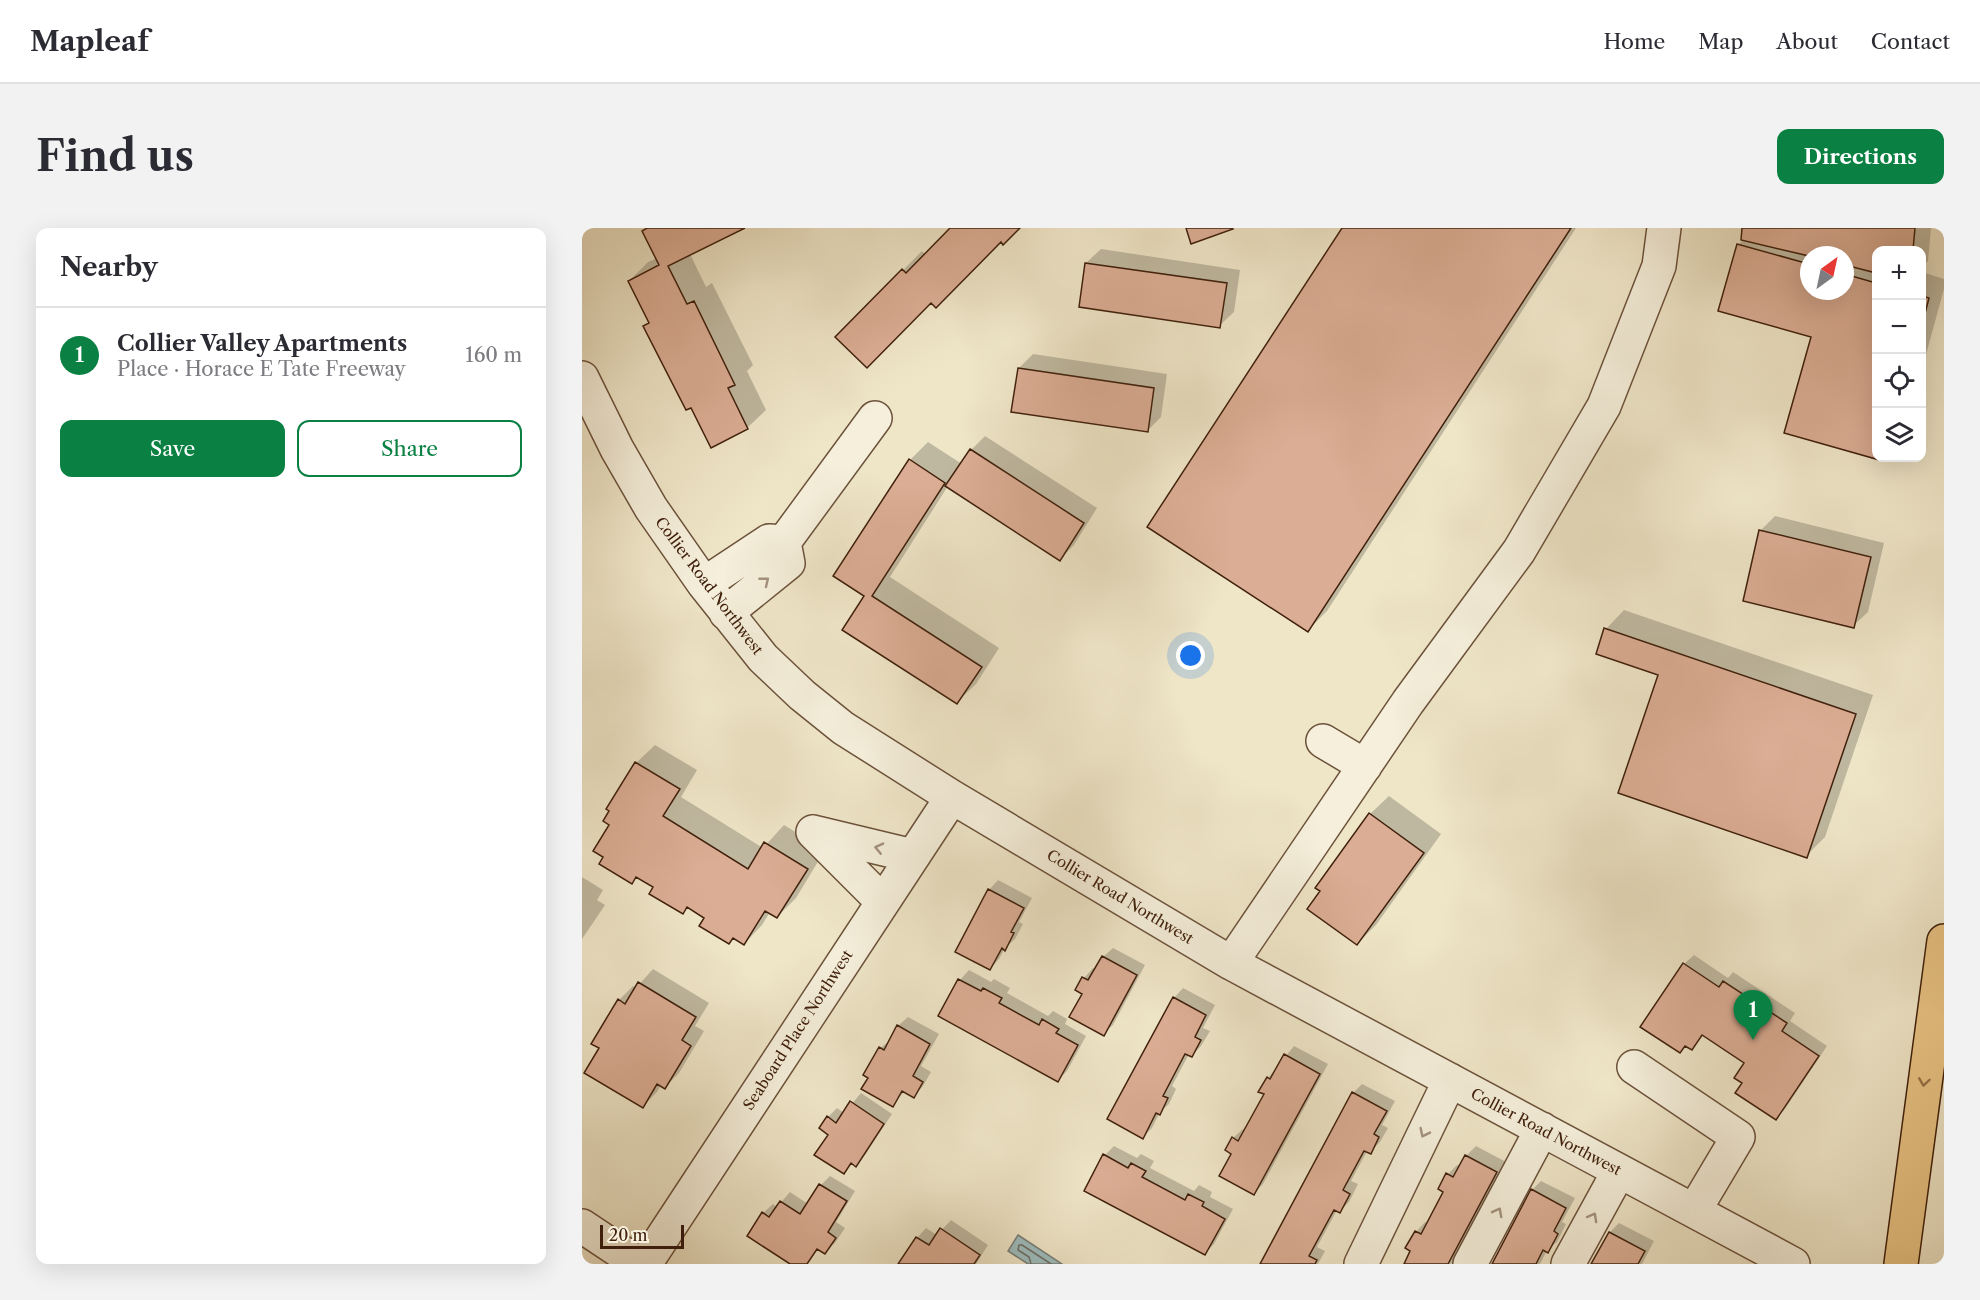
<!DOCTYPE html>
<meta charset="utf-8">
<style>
:root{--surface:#fff;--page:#f2f2f3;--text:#2b2b33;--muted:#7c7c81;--line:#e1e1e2;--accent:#0b8043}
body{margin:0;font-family:"Libre Caslon Text",serif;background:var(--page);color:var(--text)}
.controls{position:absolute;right:18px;top:18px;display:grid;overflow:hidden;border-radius:12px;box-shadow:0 6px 24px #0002}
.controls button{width:54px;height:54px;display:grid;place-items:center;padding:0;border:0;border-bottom:2px solid var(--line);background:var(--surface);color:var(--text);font:30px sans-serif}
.compass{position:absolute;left:1218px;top:18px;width:54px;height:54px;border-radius:50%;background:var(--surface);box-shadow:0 6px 24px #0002;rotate:33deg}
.scale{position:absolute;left:18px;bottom:15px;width:84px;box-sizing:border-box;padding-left:6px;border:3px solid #40200c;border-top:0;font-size:16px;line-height:21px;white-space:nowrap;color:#40200c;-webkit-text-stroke:4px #f5efdb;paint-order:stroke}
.you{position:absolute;left:609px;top:428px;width:21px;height:21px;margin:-15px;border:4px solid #fff;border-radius:50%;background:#1a73e8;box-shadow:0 0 0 9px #1a73e833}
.badge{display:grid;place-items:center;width:39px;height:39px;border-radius:50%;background:var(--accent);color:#fff;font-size:20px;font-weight:700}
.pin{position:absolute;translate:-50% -50px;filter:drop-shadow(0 2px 3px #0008)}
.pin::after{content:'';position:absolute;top:32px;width:21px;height:18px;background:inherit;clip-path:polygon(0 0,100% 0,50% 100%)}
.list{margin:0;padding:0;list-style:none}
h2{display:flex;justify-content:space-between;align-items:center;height:78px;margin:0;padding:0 24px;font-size:26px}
h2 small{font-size:20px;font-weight:400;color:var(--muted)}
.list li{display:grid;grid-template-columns:39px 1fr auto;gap:18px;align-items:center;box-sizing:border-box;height:96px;padding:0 24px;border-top:2px solid var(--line)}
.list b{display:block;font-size:22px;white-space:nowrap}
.list p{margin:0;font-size:20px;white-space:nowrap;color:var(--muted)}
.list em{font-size:20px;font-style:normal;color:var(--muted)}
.actions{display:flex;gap:12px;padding:18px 24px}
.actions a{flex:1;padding:14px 0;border:2px solid var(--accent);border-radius:12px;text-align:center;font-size:21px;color:var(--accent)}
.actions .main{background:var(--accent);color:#fff}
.icon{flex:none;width:33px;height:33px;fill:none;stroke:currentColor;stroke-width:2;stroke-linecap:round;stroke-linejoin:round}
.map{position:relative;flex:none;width:1362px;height:1036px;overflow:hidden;border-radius:12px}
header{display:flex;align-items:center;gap:36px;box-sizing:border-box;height:84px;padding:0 30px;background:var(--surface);border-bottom:2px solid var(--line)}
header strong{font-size:28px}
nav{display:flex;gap:33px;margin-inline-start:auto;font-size:21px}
.intro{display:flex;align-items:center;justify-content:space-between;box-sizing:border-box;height:144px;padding:0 36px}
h1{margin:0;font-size:42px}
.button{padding:15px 27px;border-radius:12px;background:var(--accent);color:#fff;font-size:21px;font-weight:700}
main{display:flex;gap:36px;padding:0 36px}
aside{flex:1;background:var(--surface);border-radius:12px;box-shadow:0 6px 24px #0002}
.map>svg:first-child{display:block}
.water{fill:#9dbdbf;stroke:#787e77;stroke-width:1.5}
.shadow{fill:#0003;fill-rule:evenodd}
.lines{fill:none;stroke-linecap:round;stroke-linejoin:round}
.shore{stroke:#6e6e66;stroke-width:1.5}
.building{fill:#dbad94;stroke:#40200c;stroke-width:1.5}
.minor-casing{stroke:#6c523b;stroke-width:36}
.highway-casing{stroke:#40200c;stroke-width:36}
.minor{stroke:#f5efdb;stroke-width:33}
.highway{stroke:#e8c384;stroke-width:33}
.oneway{stroke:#a4927e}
.oneway2{stroke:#947248}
.labels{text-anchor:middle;stroke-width:4.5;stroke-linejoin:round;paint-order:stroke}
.street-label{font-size:15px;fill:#40200c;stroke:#f5efdb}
</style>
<header>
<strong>Mapleaf</strong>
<nav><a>Home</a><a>Map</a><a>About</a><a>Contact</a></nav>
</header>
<div class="intro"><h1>Find us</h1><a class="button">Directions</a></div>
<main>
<aside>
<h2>Nearby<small></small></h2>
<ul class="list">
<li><span class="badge">1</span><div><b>Collier Valley Apartments</b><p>Place · Horace E Tate Freeway</p></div><em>160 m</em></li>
</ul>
<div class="actions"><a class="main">Save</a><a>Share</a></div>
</aside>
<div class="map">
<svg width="1362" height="1036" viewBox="0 0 1362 1036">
<rect width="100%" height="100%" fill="#efe6c8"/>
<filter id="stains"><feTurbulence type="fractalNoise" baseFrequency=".00333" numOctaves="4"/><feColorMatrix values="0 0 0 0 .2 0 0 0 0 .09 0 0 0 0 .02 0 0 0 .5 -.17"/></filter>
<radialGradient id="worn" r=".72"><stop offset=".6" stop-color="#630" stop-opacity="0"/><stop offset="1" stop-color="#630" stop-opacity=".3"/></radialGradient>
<!-- water -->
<path class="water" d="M 436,1007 L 480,1036 L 446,1036 L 426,1023 Z"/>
<!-- shadow -->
<path class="shadow" d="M 64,0 L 160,0 L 108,26 L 124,59 L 130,55 L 171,137 L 165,143 L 184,182 L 165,200 L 110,178 L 63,98 L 68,94 L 47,53 L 66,34 L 75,30 L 61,3 Z
M 370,0 L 436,0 L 419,12 L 349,73 L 255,109 L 340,23 L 344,27 Z
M 762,0 L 994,0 L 745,383 L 726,402 Z
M 1162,0 L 1349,0 L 1346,33 L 1340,39 L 1340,22 L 1294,22 L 1294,230 L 1303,230 L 1301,231 L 1204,204 L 1231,108 L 1156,17 L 1161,12 ZM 1227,27 L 1263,27 L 1263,63 L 1227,63 Z
M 519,21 L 658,42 L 652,84 L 637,98 L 504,35 Z
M 1340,44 L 1362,51 L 1362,61 L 1340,141 Z
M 451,126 L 585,146 L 579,189 L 565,203 L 437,140 Z
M 403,208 L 515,280 L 492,317 L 478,331 L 366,258 L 308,349 L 417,420 L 394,456 L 375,474 L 284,368 L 328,232 L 346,214 L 380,236 L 389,222 Z
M 1193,288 L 1302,315 L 1286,384 L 1271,398 L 1178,303 Z
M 1042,382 L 1291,467 L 1243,609 L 1224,628 L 1078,446 L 1024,401 Z
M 73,517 L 115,542 L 99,569 L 181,620 L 202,597 L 243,622 L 214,670 L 195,689 L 188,684 L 180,697 L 162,716 L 107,678 L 101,684 L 73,659 L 55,648 L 50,654 L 23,628 L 29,597 L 54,535 Z
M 807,568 L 859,606 L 794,697 L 775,716 L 788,586 Z
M 0,649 L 21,662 L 15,672 L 23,677 L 0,711 Z
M 416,652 L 450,670 L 437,694 L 441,696 L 433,711 L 423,720 L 417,731 L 408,741 L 407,662 Z
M 531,720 L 563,737 L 531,797 L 521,806 L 502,765 L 502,750 L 511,740 L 514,742 L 521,729 Z
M 1112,727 L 1146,750 L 1151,744 L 1213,785 L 1208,793 L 1245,818 L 1203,881 L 1194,890 L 1162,855 L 1164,835 L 1122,807 L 1110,820 L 1102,736 Z
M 71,741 L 127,775 L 113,798 L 122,803 L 97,845 L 83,859 L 79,857 L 75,864 L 61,878 L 19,820 L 37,772 L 51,758 L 54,760 Z
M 387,742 L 409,754 L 412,751 L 428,760 L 425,765 L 466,788 L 471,783 L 485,791 L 483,796 L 504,808 L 485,843 L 476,852 L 358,787 L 378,752 Z
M 601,760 L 633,777 L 621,800 L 628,803 L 619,818 L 610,827 L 607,826 L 590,858 L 594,861 L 587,876 L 578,884 L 570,900 L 561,909 L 592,770 Z
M 326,789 L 357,806 L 339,838 L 349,844 L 341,858 L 332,868 L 323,863 L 310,877 L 298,820 L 309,812 L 316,798 Z
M 712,818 L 746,836 L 681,956 L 672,965 L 651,925 L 651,910 L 661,901 L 663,902 L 684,865 L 686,850 Z
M 780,856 L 813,873 L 800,897 L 806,900 L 798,914 L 788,924 L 785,923 L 769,953 L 776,956 L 767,974 L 758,983 L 755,982 L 735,1019 L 743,1023 L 736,1036 L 680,1036 L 771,865 Z
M 279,865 L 310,886 L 283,927 L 274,937 L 271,935 L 261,944 L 248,906 L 246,889 L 255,880 L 262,885 Z
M 532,918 L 555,930 L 559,926 L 572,933 L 568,940 L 612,963 L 617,957 L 630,964 L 628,969 L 651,981 L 632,1016 L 623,1025 L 523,927 Z
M 894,918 L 924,934 L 869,1036 L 823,1036 L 830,1023 L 834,1004 L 843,994 L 846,996 L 863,963 L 866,946 L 875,937 L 879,938 L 884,928 Z
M 248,948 L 273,963 L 254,994 L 263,1000 L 253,1015 L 243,1024 L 237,1020 L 225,1036 L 211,1036 L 167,1008 L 181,985 L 191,976 L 195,979 L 208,964 L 226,976 L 239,957 Z
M 959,953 L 993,970 L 980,994 L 984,996 L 975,1014 L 965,1022 L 958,1036 L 911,1036 L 950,962 Z
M 369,992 L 406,1017 L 394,1036 L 317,1036 L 335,1010 L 344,1000 L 355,1007 Z
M 1037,995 L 1072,1013 L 1060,1036 L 1011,1036 L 1028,1004 Z"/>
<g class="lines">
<!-- shore -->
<path class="shore" d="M 449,1036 L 447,1029 L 436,1022 L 437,1017 L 440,1017 L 469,1036"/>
</g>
<!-- building -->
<path class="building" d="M 65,0 L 163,0 L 86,38 L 105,76 L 112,73 L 153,157 L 146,160 L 166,201 L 129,220 L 109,180 L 104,182 L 61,98 L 67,95 L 46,53 L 77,37 L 60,3 Z
M 368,0 L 438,0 L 421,17 L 419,14 L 354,80 L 349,75 L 285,140 L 253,109 L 320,41 L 324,45 Z
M 604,0 L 650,0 L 651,1 L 609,16 Z
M 760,0 L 989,0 L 726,404 L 565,299 Z
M 1160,0 L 1333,0 L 1331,22 L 1294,22 L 1294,45 L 1263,37 L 1263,27 L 1227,27 L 1227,28 L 1159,12 Z
M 1155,16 L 1227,36 L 1227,63 L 1263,63 L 1263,46 L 1294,55 L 1294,230 L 1302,230 L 1301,233 L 1202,205 L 1229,109 L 1136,83 Z
M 503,35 L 645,55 L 638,100 L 497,79 Z
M 1340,68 L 1347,70 L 1340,97 Z
M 436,140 L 572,160 L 566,204 L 429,184 Z
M 388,221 L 502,295 L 478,333 L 363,258 Z
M 327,231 L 363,255 L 290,368 L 400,439 L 375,476 L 260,402 L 282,368 L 251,348 Z
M 1177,302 L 1289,329 L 1272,400 L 1161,373 Z
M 1022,400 L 1274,486 L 1225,630 L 1036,565 L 1076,447 L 1014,426 Z
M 53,534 L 98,561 L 81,588 L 166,641 L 182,614 L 226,641 L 195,690 L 183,683 L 162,717 L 151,710 L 147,716 L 117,698 L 122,690 L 105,679 L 101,686 L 67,666 L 71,659 L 54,649 L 50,656 L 17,636 L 21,629 L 11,623 L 27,597 L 21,593 L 27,583 L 24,581 Z
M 787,585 L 842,625 L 775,717 L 725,681 L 738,663 L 733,660 Z
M 406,661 L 442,680 L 429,704 L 432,705 L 423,723 L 420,720 L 408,742 L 373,724 Z
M 520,728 L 555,747 L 522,808 L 487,789 L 500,766 L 493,762 L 500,749 L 506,752 Z
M 1101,735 L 1137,759 L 1141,753 L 1205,795 L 1200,803 L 1237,828 L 1194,892 L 1153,865 L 1160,855 L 1152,850 L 1162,835 L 1120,807 L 1110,822 L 1103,818 L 1098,825 L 1058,799 Z
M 376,751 L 399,763 L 401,760 L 420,770 L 417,775 L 457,797 L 460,791 L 477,801 L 474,805 L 496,817 L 476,854 L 356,788 Z
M 56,754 L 114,789 L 100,812 L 109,818 L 83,861 L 75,856 L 61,880 L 2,845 L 17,820 L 9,816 L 36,771 L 43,776 Z
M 591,769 L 624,787 L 613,809 L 619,812 L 610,829 L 603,826 L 581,868 L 586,870 L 578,887 L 574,885 L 561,911 L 525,891 Z
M 315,797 L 348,816 L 331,848 L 341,854 L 332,870 L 320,863 L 311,879 L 279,861 L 286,850 L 281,847 L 297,819 L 302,822 Z
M 702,826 L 738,846 L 672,967 L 637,948 L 649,926 L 643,922 L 650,909 L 656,913 L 682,866 L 676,864 L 685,849 L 688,851 Z
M 770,864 L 805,883 L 792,906 L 797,909 L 789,926 L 782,923 L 761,962 L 768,966 L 758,985 L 752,982 L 727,1028 L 735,1032 L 733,1036 L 678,1036 Z
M 268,873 L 302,896 L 274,939 L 269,935 L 262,946 L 232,927 L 246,907 L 237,900 L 245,888 L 254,895 Z
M 521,926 L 546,940 L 549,935 L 564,943 L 560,949 L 603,972 L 606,966 L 622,974 L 620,978 L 643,991 L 623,1027 L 502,963 Z
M 883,927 L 915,944 L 866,1036 L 822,1036 L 828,1023 L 823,1020 L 833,1003 L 839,1006 L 861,964 L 856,961 L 864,945 L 871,949 Z
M 237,956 L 265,973 L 246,1004 L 254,1010 L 243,1026 L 235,1021 L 225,1036 L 208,1036 L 165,1008 L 180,984 L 187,989 L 198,973 L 218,986 Z
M 949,961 L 984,980 L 972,1003 L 976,1006 L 966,1025 L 961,1022 L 954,1036 L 910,1036 Z
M 358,1000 L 398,1027 L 392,1036 L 316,1036 L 334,1009 L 347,1017 Z
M 1027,1004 L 1063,1023 L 1056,1036 L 1009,1036 Z"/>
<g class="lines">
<defs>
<path id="minor" d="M 0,150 L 35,221 L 69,280 L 122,356 L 181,430 L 220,467 L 261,500 L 370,569 L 649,735 L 1211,1036
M 122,356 L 187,313 L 202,314
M 144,385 L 206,335 L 202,314 L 293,190
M 741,513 L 783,538
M 231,604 L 331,628
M 231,604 L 301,674
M 649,735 L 826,474 L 937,323 L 1022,178 L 1077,38 L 1082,0
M 1052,839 L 1156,909 L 1112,983
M 0,998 L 57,1036
M 63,1036 L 370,569
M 779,1036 L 868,852
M 888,1036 L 960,901
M 986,1036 L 1037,943"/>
<path id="highway" d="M 1319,1036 L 1362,713"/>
</defs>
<!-- minor casing -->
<use href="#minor" class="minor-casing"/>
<!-- highway casing -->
<use href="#highway" class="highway-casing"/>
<!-- minor -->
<use href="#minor" class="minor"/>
<!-- highway -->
<use href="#highway" class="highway"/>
</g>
<!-- one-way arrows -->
<defs><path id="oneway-chevron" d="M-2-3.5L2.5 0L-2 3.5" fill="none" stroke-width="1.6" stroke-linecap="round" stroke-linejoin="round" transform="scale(1.5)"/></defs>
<g class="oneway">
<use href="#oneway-chevron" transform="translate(183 353) rotate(-39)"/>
<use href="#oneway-chevron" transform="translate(297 620) rotate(-167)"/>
<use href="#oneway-chevron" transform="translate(842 905) rotate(116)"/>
<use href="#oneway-chevron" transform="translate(916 984) rotate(-62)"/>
<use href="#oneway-chevron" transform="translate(1011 989) rotate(-61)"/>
</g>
<use class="oneway2" href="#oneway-chevron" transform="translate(1342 854) rotate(98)"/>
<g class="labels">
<!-- street labels -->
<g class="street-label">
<text transform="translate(127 358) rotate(53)" y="5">Collier Road Northwest</text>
<text transform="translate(538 669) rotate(31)" y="5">Collier Road Northwest</text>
<text transform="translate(216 802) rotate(-57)" y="5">Seaboard Place Northwest</text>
<text transform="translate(964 904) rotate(28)" y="5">Collier Road Northwest</text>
</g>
</g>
<rect width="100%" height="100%" filter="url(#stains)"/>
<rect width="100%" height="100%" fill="url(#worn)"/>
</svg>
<div class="controls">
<button>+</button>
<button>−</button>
<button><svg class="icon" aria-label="locate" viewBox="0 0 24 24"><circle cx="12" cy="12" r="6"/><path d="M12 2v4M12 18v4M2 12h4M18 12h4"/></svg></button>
<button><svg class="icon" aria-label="layers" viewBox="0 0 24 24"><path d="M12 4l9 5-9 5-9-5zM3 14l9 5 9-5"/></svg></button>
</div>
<svg class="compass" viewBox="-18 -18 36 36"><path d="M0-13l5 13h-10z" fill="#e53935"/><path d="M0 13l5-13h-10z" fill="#7c7c81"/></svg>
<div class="scale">20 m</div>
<div class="you"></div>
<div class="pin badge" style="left:1171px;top:812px">1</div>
</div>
</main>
